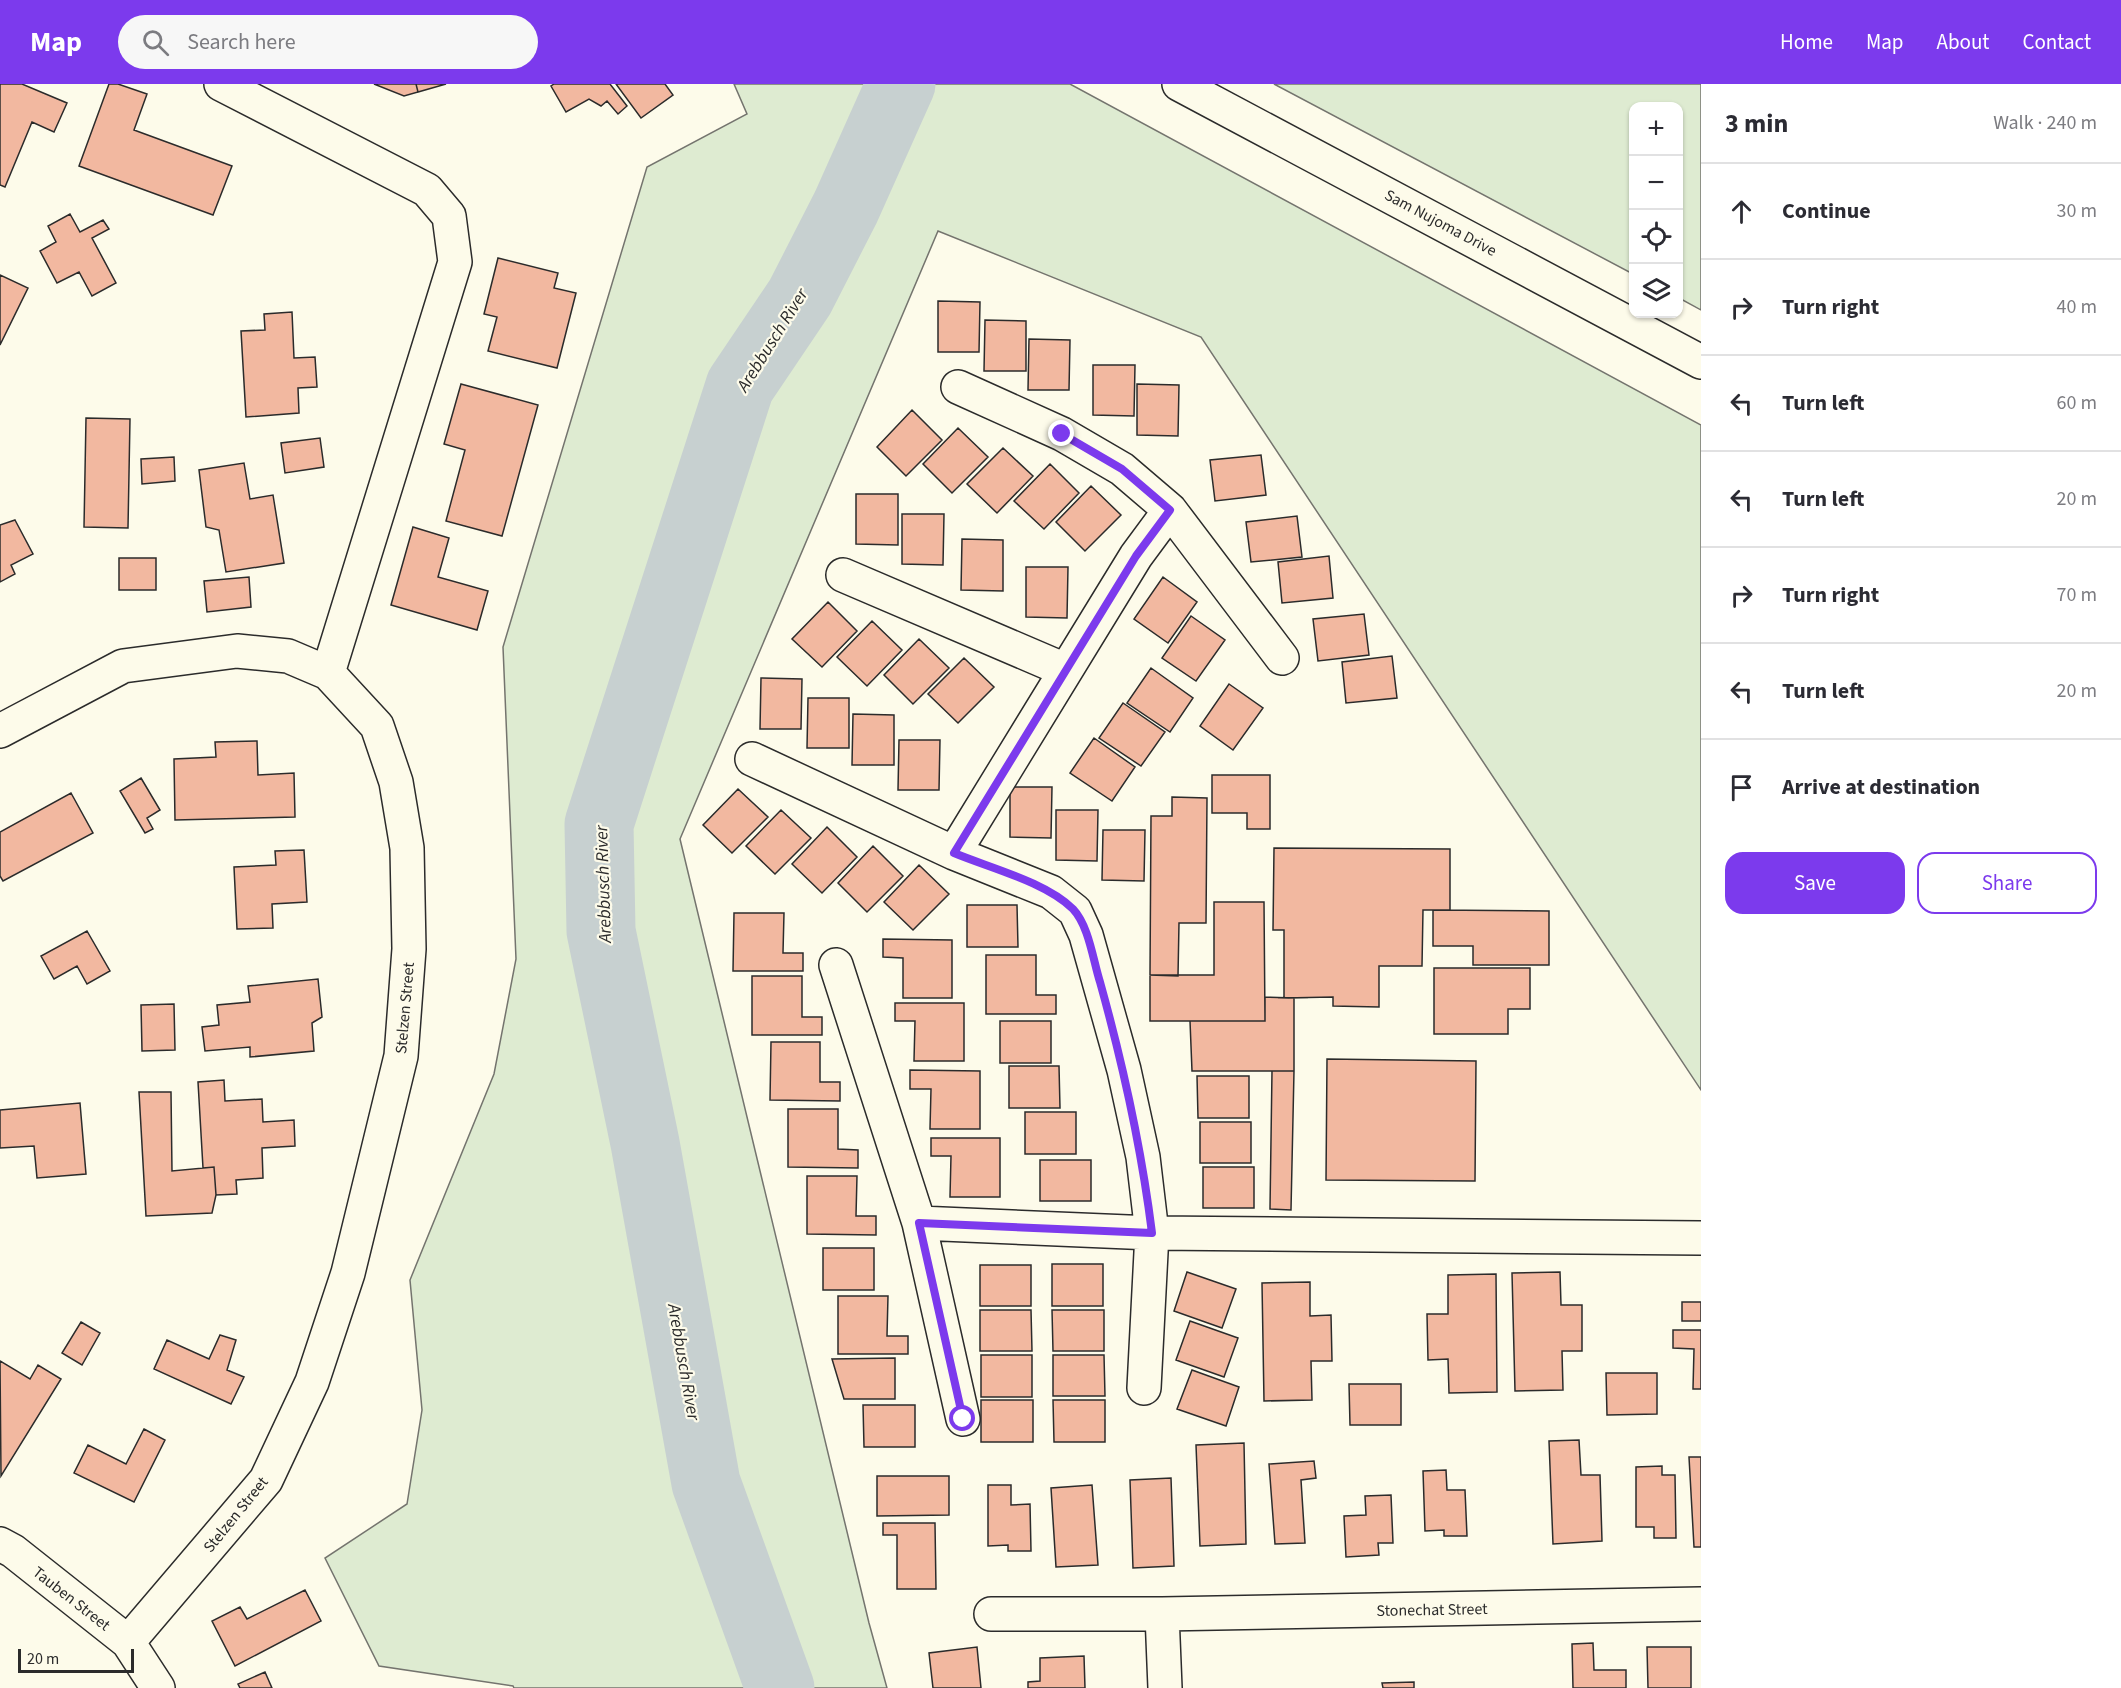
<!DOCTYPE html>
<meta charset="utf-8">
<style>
:root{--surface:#fff;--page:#f7f7f7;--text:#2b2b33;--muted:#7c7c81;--line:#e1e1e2;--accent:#7c3aed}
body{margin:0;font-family:"Source Sans 3",sans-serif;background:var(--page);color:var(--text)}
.controls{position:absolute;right:18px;top:18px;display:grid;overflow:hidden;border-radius:12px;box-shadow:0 2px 4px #0004}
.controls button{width:54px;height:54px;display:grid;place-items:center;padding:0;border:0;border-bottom:2px solid var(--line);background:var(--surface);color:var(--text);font:30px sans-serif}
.scale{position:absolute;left:18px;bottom:15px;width:116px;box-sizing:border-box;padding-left:6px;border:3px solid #2b2b2b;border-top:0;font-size:16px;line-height:21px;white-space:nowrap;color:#2b2b2b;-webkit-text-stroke:4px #fdfbea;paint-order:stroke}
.stop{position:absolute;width:18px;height:18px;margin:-14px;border:4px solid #7c3aed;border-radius:50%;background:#fff}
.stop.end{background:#7c3aed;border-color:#fff;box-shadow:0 2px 6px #0008}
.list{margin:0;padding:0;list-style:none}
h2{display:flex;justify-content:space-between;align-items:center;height:78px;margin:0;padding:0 24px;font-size:26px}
h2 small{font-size:20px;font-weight:400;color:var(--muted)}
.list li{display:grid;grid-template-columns:39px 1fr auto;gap:18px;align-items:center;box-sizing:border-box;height:96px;padding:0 24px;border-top:2px solid var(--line)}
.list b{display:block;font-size:22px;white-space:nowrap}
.list em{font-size:20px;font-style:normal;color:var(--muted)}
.actions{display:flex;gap:12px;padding:18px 24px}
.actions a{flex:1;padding:14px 0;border:2px solid var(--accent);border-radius:18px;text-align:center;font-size:21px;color:var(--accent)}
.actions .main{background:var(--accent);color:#fff}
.icon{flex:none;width:33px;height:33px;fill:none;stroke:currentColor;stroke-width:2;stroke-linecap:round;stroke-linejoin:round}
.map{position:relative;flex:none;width:1701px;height:1604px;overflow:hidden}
header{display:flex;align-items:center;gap:36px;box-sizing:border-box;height:84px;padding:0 30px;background:var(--accent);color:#fff}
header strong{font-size:28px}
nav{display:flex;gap:33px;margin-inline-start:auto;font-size:21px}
.search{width:420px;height:54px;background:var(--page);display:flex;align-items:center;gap:15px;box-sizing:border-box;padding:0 21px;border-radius:33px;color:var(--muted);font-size:22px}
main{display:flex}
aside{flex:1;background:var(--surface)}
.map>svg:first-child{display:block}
.green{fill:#deebd1;stroke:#74746e;stroke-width:1.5}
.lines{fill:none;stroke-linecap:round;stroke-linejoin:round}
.river{stroke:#c7d0d0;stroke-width:69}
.building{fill:#f2b8a0;stroke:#2b2b2b;stroke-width:1.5}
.minor-casing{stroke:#2b2b2b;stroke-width:36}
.highway-casing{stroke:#2b2b2b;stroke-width:36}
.minor{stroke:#fdfbea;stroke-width:33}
.highway{stroke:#fdfbea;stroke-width:33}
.route{stroke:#7c3aed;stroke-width:8}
.labels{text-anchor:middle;stroke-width:4.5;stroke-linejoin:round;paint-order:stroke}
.street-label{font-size:16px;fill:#2b2b2b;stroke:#fdfbea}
.water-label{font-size:18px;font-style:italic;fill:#2b2b2b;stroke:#fdfbea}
</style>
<header>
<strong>Map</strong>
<div class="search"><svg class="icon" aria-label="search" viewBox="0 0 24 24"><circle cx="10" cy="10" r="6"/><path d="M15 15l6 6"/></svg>Search here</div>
<nav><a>Home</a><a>Map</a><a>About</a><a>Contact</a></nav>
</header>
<main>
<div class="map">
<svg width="1701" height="1604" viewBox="0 0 1701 1604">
<rect width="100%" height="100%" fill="#fdfbea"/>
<!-- green -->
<path class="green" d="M 734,0 L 1070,0 L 1701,341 L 1701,1006 L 1201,253 L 938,147 L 680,755 L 869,1539 L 887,1604 L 514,1604 L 513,1602 L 379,1582 L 325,1474 L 407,1420 L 422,1326 L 410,1196 L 494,990 L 516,875 L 503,563 L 647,83 L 747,30 Z
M 1274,0 L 1701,0 L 1701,226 L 1679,214 L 1678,22 L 1634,22 L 1633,190 Z"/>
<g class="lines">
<!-- river -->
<path class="river" d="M 780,1604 L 706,1399 L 645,1059 L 601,847 L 599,740 L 740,302 L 800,213 L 846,123 L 901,0"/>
</g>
<!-- building -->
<path class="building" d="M 0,0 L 22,0 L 67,19 L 54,48 L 32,38 L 5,103 L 0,101 Z
M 109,0 L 118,0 L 147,10 L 134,46 L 232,82 L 213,131 L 79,82 Z
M 374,0 L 416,0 L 418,8 L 404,12 Z
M 416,0 L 446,0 L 418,8 Z
M 554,0 L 610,0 L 627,22 L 618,30 L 607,17 L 601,22 L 589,15 L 566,28 L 551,2 Z
M 616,0 L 665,0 L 673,11 L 641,34 Z
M 70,130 L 80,148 L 103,136 L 109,145 L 92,154 L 116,199 L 92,212 L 79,188 L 57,199 L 40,167 L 56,158 L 48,142 Z
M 498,174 L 558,189 L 554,204 L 576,209 L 557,284 L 488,267 L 497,233 L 484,230 Z
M 0,191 L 28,204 L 0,261 Z
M 938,217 L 980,218 L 979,268 L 938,268 Z
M 292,228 L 294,274 L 315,273 L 317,303 L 298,304 L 299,329 L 246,333 L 241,247 L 265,246 L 264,230 Z
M 985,236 L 1026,237 L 1026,287 L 984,287 Z
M 1029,255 L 1070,256 L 1069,306 L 1028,306 Z
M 1093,281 L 1135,281 L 1134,332 L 1093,331 Z
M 461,300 L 538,321 L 502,452 L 446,437 L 465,366 L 444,360 Z
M 1137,300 L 1179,301 L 1178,352 L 1137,351 Z
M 912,326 L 942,356 L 906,392 L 877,363 Z
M 86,334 L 130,335 L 128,444 L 84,443 Z
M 958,344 L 988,373 L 952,409 L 923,380 Z
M 320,354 L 324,383 L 285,389 L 281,359 Z
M 1003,364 L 1033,392 L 997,429 L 967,400 Z
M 1261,371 L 1266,411 L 1215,417 L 1210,376 Z
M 174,373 L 175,397 L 142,400 L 141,375 Z
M 244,379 L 250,415 L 273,411 L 284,479 L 226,488 L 219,446 L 206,443 L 199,386 Z
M 1050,380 L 1079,409 L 1044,445 L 1014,417 Z
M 1091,402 L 1121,431 L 1085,467 L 1056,438 Z
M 856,410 L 898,410 L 898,461 L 856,460 Z
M 902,430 L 944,430 L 943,481 L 902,480 Z
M 1297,432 L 1302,473 L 1251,478 L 1246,438 Z
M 15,436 L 33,470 L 11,481 L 15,490 L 0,498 L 0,441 Z
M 413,443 L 449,454 L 438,493 L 488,507 L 477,546 L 391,521 Z
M 962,455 L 1003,456 L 1003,507 L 961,506 Z
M 1329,472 L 1333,514 L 1282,519 L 1278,478 Z
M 119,474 L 156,474 L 156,506 L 119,506 Z
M 1026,483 L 1068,483 L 1067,534 L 1026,533 Z
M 249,493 L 251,523 L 207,528 L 204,497 Z
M 1163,493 L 1197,518 L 1168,559 L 1134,535 Z
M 828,518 L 857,547 L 822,583 L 792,555 Z
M 1364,530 L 1369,571 L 1318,577 L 1313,535 Z
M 1191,532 L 1225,556 L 1196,597 L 1162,574 Z
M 872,537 L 902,566 L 867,602 L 837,573 Z
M 919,555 L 949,584 L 913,620 L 884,591 Z
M 1392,572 L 1397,614 L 1346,619 L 1342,578 Z
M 964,574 L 994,603 L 958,639 L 928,610 Z
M 1151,584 L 1193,614 L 1170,648 L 1127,619 Z
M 761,594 L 802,595 L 801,645 L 760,645 Z
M 1229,600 L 1263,624 L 1233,666 L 1200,642 Z
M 808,614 L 849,614 L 849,664 L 807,664 Z
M 1123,619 L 1165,648 L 1141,682 L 1099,654 Z
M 853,630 L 894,631 L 894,681 L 852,681 Z
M 1094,654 L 1135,683 L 1112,717 L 1070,689 Z
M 899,656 L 940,656 L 939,706 L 898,706 Z
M 257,657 L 258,691 L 294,689 L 295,733 L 175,736 L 174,675 L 216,673 L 215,658 Z
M 1212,691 L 1270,691 L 1270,745 L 1247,745 L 1247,729 L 1212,729 Z
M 141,694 L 160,726 L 147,734 L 153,745 L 145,749 L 120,707 Z
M 1010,703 L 1052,703 L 1051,754 L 1010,753 Z
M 738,705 L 768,733 L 732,769 L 703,741 Z
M 71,709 L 93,749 L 3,797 L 0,792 L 0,748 Z
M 1172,713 L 1207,714 L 1206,839 L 1179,839 L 1178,892 L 1150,891 L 1151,732 L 1172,732 Z
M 781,726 L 811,754 L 775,790 L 746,762 Z
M 1056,726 L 1098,726 L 1097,777 L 1056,776 Z
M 827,743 L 857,773 L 822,809 L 792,780 Z
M 1103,746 L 1145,746 L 1144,797 L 1102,796 Z
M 873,762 L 903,792 L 867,828 L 838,799 Z
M 1274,764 L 1450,765 L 1450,826 L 1423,826 L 1422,882 L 1379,882 L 1379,923 L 1333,922 L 1333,913 L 1284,914 L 1284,846 L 1273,846 Z
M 304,766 L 307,818 L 272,820 L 273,844 L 237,845 L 234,783 L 276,781 L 275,767 Z
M 919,781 L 949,810 L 913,846 L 884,818 Z
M 1214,818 L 1264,818 L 1265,937 L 1150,937 L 1150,891 L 1214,891 Z
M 967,821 L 1017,821 L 1018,863 L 967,863 Z
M 1433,826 L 1549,827 L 1549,881 L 1473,881 L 1473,862 L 1433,862 Z
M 734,829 L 784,829 L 783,869 L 803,869 L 803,887 L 733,887 Z
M 87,847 L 110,887 L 87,900 L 77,882 L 54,895 L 41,872 Z
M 883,855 L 952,856 L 952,914 L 903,914 L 903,874 L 883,873 Z
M 986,871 L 1036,871 L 1036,911 L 1056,911 L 1056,930 L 986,930 Z
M 1434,884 L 1530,884 L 1530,925 L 1508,925 L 1508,950 L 1434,950 Z
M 752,892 L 802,892 L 802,933 L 822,933 L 822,951 L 752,951 Z
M 318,895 L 322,933 L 312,939 L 314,967 L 250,973 L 250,963 L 205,967 L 202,943 L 219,941 L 217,921 L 250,918 L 248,902 Z
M 1265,913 L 1294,914 L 1294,987 L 1192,987 L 1190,937 L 1265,937 Z
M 895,919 L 964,919 L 964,977 L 914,977 L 915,937 L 895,937 Z
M 174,920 L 175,966 L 142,967 L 141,921 Z
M 1000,937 L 1051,937 L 1051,979 L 1000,979 Z
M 771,958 L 820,958 L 820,998 L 840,998 L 840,1017 L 770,1016 Z
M 1327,975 L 1476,977 L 1475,1097 L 1326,1096 Z
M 1009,982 L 1059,982 L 1060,1024 L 1009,1024 Z
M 910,986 L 980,987 L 980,1045 L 930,1045 L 931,1005 L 910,1005 Z
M 1272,987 L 1294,987 L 1291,1126 L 1270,1125 Z
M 1197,992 L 1249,992 L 1249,1034 L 1198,1034 Z
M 224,996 L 225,1017 L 262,1015 L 263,1038 L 294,1036 L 295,1062 L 262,1064 L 263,1094 L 236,1096 L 237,1110 L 216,1111 L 214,1083 L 203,1084 L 198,998 Z
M 139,1008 L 171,1008 L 172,1087 L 214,1083 L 216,1111 L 212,1129 L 146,1132 Z
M 80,1019 L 86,1090 L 37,1094 L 34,1062 L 0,1064 L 0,1026 Z
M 788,1025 L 838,1025 L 838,1065 L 858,1066 L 858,1084 L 788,1083 Z
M 1025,1028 L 1076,1028 L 1076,1070 L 1025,1070 Z
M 1200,1038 L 1251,1038 L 1251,1079 L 1200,1079 Z
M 931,1054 L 1000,1054 L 1000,1113 L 950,1113 L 951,1072 L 931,1072 Z
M 1040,1076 L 1091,1076 L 1091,1117 L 1040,1117 Z
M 1203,1083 L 1254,1083 L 1254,1124 L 1203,1124 Z
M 807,1092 L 857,1092 L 856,1132 L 876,1132 L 876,1151 L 807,1150 Z
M 823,1164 L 874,1164 L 874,1206 L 823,1206 Z
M 1052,1180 L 1103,1180 L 1103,1222 L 1052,1222 Z
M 980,1181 L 1031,1181 L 1031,1222 L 980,1222 Z
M 1187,1188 L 1236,1205 L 1222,1244 L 1174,1227 Z
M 1560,1188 L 1561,1221 L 1582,1221 L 1582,1267 L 1562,1267 L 1563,1306 L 1515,1307 L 1512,1189 Z
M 1496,1190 L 1497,1308 L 1449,1309 L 1448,1275 L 1428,1276 L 1427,1230 L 1448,1230 L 1448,1191 Z
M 1310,1198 L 1310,1232 L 1331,1231 L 1332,1277 L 1311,1277 L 1312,1316 L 1264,1317 L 1262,1199 Z
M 838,1212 L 888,1212 L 887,1252 L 908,1252 L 908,1270 L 838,1270 Z
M 1682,1218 L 1701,1218 L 1701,1237 L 1682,1237 Z
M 980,1226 L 1031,1226 L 1032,1267 L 980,1267 Z
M 1052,1226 L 1104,1226 L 1104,1267 L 1053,1267 Z
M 1190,1237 L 1238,1254 L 1224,1293 L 1176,1276 Z
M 81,1238 L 100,1249 L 82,1281 L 62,1269 Z
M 1673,1246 L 1701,1246 L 1701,1305 L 1693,1305 L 1694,1265 L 1673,1264 Z
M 220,1251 L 236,1256 L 227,1286 L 244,1293 L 231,1320 L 154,1285 L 167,1256 L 209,1275 Z
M 981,1271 L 1032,1271 L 1032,1313 L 981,1313 Z
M 1053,1271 L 1104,1271 L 1105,1312 L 1053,1312 Z
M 895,1274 L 895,1315 L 844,1315 L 832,1275 Z
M 0,1277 L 30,1295 L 38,1281 L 61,1295 L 1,1392 Z
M 1192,1286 L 1239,1303 L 1226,1342 L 1177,1325 Z
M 1606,1289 L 1657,1289 L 1657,1330 L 1607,1331 Z
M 1349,1300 L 1401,1300 L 1401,1341 L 1350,1341 Z
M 981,1316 L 1033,1316 L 1033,1358 L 981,1358 Z
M 1053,1316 L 1105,1316 L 1105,1358 L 1054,1358 Z
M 863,1321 L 915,1321 L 915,1363 L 864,1363 Z
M 144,1345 L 165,1356 L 134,1418 L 74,1389 L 88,1361 L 126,1380 Z
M 1579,1356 L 1581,1391 L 1600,1391 L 1602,1457 L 1553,1460 L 1549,1357 Z
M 1244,1359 L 1246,1460 L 1200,1462 L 1196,1361 Z
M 1689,1373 L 1701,1373 L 1701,1463 L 1694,1463 Z
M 1314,1377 L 1316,1394 L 1301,1396 L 1305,1459 L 1275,1460 L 1269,1380 Z
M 1662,1382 L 1662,1391 L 1675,1391 L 1676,1454 L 1654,1454 L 1654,1443 L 1636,1443 L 1636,1383 Z
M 1446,1386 L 1447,1406 L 1465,1406 L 1467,1452 L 1444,1452 L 1444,1446 L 1425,1447 L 1423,1387 Z
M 877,1392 L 949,1392 L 949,1431 L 877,1432 Z
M 1171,1394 L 1174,1482 L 1133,1484 L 1130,1396 Z
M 988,1401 L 1011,1401 L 1011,1421 L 1030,1420 L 1031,1467 L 1008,1467 L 1008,1461 L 988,1462 Z
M 1092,1401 L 1098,1481 L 1056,1483 L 1051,1404 Z
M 1391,1411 L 1393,1459 L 1378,1459 L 1379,1471 L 1346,1473 L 1344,1432 L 1366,1431 L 1365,1412 Z
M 883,1439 L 935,1439 L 936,1505 L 897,1505 L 897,1451 L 883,1451 Z
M 305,1506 L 321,1537 L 235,1582 L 212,1537 L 240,1523 L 247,1535 Z
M 1593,1559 L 1594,1586 L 1626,1586 L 1626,1604 L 1573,1604 L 1572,1560 Z
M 977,1563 L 981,1604 L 933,1604 L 929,1569 Z
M 1647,1563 L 1691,1563 L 1691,1604 L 1648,1604 Z
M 1084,1572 L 1085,1604 L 1028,1604 L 1028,1598 L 1040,1597 L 1040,1574 Z
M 265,1588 L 272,1604 L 240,1604 L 238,1600 Z
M 1414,1598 L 1414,1604 L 1383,1604 L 1382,1599 Z"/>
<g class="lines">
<defs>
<path id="minor" d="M 221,0 L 427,106 L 449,132 L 455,178 L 328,589
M 958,303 L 1062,350 L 1122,385 L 1170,426 L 1282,574
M 843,491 L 1065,586
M 0,647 L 123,582 L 237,567 L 288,572 L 328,589 L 377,642 L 396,698 L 407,764 L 409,865 L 401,972 L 348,1189 L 312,1298 L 266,1396 L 128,1558
M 752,675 L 954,769 L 1051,808 L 1075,827 L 1086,851 L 1124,986 L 1143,1073 L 1152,1149 L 1144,1304
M 954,769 L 1136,472 L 1170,426
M 836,881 L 919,1139 L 963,1335
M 919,1139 L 1152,1149 L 1701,1154
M 0,1460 L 13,1467 L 128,1558 L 158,1604
M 991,1530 L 1162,1530 L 1701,1520
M 1162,1530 L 1165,1604"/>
<path id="highway" d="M 1179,0 L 1701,278"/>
</defs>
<!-- minor casing -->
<use href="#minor" class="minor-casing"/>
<!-- highway casing -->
<use href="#highway" class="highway-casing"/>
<!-- minor -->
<use href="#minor" class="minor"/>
<!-- highway -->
<use href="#highway" class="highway"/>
</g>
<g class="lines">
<!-- route -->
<path class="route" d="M 963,1335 L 919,1139 L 1152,1149 C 1141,1061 1124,984 1100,898 C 1093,876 1089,842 1073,825 C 1046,798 990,784 954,769 L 1136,472 L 1170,426 L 1122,385 L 1062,350"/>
</g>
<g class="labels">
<!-- street labels -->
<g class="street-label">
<text transform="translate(1441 138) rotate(28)" y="6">Sam Nujoma Drive</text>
<text transform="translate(404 924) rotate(-85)" y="6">Stelzen Street</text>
<text transform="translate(235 1430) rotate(-51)" y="6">Stelzen Street</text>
<text transform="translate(72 1514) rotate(38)" y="6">Tauben Street</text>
<text transform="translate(1432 1525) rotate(-1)" y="6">Stonechat Street</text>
</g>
<!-- water labels -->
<g class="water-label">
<text transform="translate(772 256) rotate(-58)" y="6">Arebbusch River</text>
<text transform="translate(603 800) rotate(-92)" y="6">Arebbusch River</text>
<text transform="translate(684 1278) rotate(80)" y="6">Arebbusch River</text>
</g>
</g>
</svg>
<div class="controls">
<button>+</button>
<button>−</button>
<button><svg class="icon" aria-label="locate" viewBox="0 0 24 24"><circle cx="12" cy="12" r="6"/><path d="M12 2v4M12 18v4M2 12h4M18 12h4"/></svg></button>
<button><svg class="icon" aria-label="layers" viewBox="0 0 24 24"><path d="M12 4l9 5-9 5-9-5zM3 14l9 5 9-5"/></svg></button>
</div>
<div class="scale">20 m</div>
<div class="stop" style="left:963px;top:1335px"></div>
<div class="stop end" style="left:1062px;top:350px"></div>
</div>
<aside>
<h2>3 min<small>Walk · 240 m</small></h2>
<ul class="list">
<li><svg class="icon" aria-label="ahead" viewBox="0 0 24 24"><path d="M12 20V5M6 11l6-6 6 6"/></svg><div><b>Continue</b></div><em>30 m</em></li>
<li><svg class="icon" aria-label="right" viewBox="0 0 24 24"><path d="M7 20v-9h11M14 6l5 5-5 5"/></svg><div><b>Turn right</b></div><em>40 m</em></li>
<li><svg class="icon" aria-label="left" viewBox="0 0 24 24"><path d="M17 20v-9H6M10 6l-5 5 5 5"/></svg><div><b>Turn left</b></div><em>60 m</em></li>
<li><svg class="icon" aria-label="left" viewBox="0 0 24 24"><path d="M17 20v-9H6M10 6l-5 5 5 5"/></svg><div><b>Turn left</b></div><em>20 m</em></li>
<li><svg class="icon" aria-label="right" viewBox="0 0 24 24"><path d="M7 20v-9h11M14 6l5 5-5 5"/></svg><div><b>Turn right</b></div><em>70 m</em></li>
<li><svg class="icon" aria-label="left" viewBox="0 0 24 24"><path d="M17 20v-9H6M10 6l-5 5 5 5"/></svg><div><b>Turn left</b></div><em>20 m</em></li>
<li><svg class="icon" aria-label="arrive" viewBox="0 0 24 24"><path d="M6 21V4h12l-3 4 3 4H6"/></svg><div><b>Arrive at destination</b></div></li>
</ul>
<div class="actions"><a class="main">Save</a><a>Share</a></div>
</aside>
</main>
